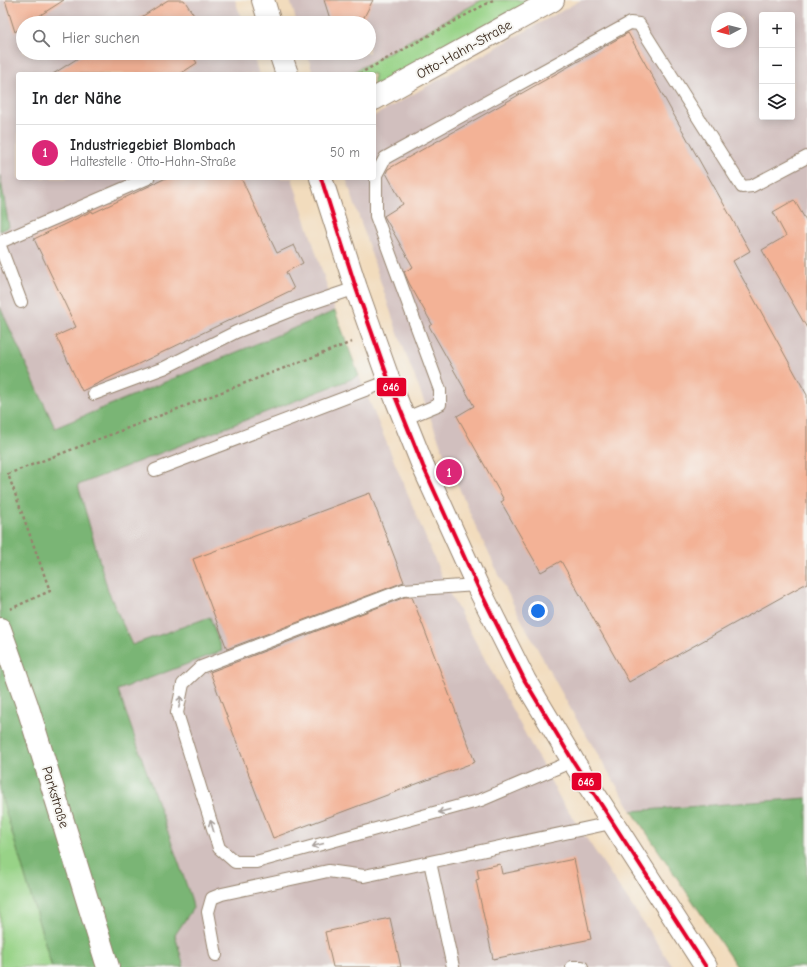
<!DOCTYPE html>
<html lang="de">
<meta charset="utf-8">
<style>
:root{--surface:#fff;--page:#f2f2f2;--text:#202124;--muted:#757577;--line:#e0e0e0;--accent:#db2777}
body{margin:0;font-family:"Comic Neue",sans-serif;background:var(--page);color:var(--text)}
.controls{position:absolute;right:12px;top:12px;display:grid;overflow:hidden;border-radius:4px;box-shadow:0 2px 10px #0003}
.controls button{width:36px;height:36px;display:grid;place-items:center;padding:0;border:0;border-bottom:1px solid var(--line);background:var(--surface);color:var(--text);font:20px sans-serif}
.compass{position:absolute;left:711px;top:12px;width:36px;height:36px;border-radius:50%;background:var(--surface);box-shadow:0 2px 10px #0003;rotate:263deg}
.you{position:absolute;left:538px;top:611px;width:14px;height:14px;margin:-10px;border:3px solid #fff;border-radius:50%;background:#1a73e8;box-shadow:0 0 0 6px #1a73e833}
.badge{display:grid;place-items:center;width:26px;height:26px;border-radius:50%;background:var(--accent);color:#fff;font-size:13px;font-weight:700}
.pin{position:absolute;translate:-50% -50%;border:2px solid #fff;box-shadow:0 1px 4px #0006}
.list{margin:0;padding:0;list-style:none}
h2{display:flex;justify-content:space-between;align-items:center;height:52px;margin:0;padding:0 16px;font-size:17px}
h2 small{font-size:13px;font-weight:400;color:var(--muted)}
.list li{display:grid;grid-template-columns:26px 1fr auto;gap:12px;align-items:center;box-sizing:border-box;height:56px;padding:0 16px;border-top:1px solid var(--line)}
.list b{display:block;font-size:15px;white-space:nowrap}
.list p{margin:0;font-size:13px;white-space:nowrap;color:var(--muted)}
.list em{font-size:13px;font-style:normal;color:var(--muted)}
.icon{flex:none;width:22px;height:22px;fill:none;stroke:currentColor;stroke-width:2;stroke-linecap:round;stroke-linejoin:round}
.map{position:relative;flex:none;width:807px;height:967px;overflow:hidden}
.search{position:absolute;background:var(--surface);box-shadow:0 2px 10px #0003;left:16px;top:16px;width:360px;height:44px;display:flex;align-items:center;gap:10px;box-sizing:border-box;padding:0 14px;border-radius:22px;color:var(--muted);font-size:15px}
.panel{position:absolute;background:var(--surface);box-shadow:0 2px 10px #0003;left:16px;top:72px;width:360px;height:108px;border-radius:4px}
.map>svg:first-child{display:block}
.industrial{fill:#d1bfbe;fill-rule:evenodd}
.green{fill:#98d387;stroke:#6a7e52}
.forest{fill:#7ab574;stroke:#5a7049}
.building{fill:#f3b296}
.lines{fill:none;stroke-linecap:round;stroke-linejoin:round}
.service-casing{stroke:#96836e;stroke-width:14}
.minor-casing{stroke:#96836e;stroke-width:24}
.primary-casing{stroke:#96836e;stroke-width:24}
.path{stroke:#96836e;stroke-width:2.5;stroke-dasharray:3 3;stroke-linecap:butt}
.service{stroke:#fff;stroke-width:12}
.minor{stroke:#fff;stroke-width:22}
.primary{stroke:#fff;stroke-width:22}
.bus-1-casing{stroke:#f6f6f2;stroke-width:7}
.bus-1{stroke:#e4002b;stroke-width:4}
.oneway{stroke:#a79f9a}
.labels{text-anchor:middle;stroke-width:4;stroke-linejoin:round;paint-order:stroke}
.street-label{font-size:14px;fill:#3b2a1e;stroke:#f6f6f2}
.line-badge{stroke:#f6f6f2;stroke-width:1.5}
.badge-label{font-size:11px;text-anchor:middle;font-weight:bold;fill:#fff}
</style>
<div class="map">
<svg width="807" height="967" viewBox="0 0 807 967">
<rect width="100%" height="100%" fill="#f6f6f2"/>
<filter id="ink" filterUnits="userSpaceOnUse"><feTurbulence type="fractalNoise" baseFrequency=".025" numOctaves="2"/><feDisplacementMap in="SourceGraphic" scale="8" xChannelSelector="R" yChannelSelector="G"/><feConvolveMatrix kernelMatrix="1 2 1 2 8 2 1 2 1" color-interpolation-filters="sRGB"/></filter>
<filter id="wash" filterUnits="userSpaceOnUse"><feTurbulence type="fractalNoise" baseFrequency=".012" numOctaves="4" result="noise"/><feDisplacementMap in="SourceGraphic" scale="16" xChannelSelector="R" yChannelSelector="G"/><feGaussianBlur stdDeviation="0.9" result="paint"/><feColorMatrix in="noise" values="0 0 0 0 0 0 0 0 0 0 0 0 0 0 0 0 0 1.4 0 .05"/><feComposite in="paint" operator="in"/></filter>
<g filter="url(#wash)">
<rect width="100%" height="100%" fill="#f2dcbd"/>
<!-- industrial -->
<path class="industrial" d="M 0,0 L 235,0 L 243,23 L 23,23 L 23,53 L 252,53 L 259,74 L 18,74 L 18,178 L 292,178 L 335,311 L 55,428 L 0,307 L 0,231 L 9,227 L 0,174 Z
M 290,0 L 482,0 L 350,74 L 313,74 L 307,53 L 369,53 L 369,23 L 297,23 Z
M 581,0 L 807,0 L 807,798 L 632,811 L 574,715 L 515,608 L 476,527 L 443,451 L 396,328 L 346,178 L 374,178 L 374,116 ZM 762,15 L 792,15 L 792,117 L 762,117 ZM 717,18 L 741,18 L 741,42 L 717,42 Z
M 359,376 L 446,587 L 562,802 L 673,967 L 184,967 L 175,935 L 193,908 L 191,898 L 118,689 L 222,650 L 210,617 L 133,646 L 108,591 L 78,485 Z"/>
<!-- green -->
<path class="green" d="M 482,0 L 533,0 L 374,89 L 374,74 L 350,74 Z
M 0,792 L 52,967 L 0,967 Z"/>
<!-- forest -->
<path class="forest" d="M 0,175 L 9,227 L 0,231 Z
M 0,307 L 55,428 L 335,311 L 359,376 L 78,485 L 108,591 L 132,645 L 210,617 L 222,651 L 118,690 L 191,898 L 193,908 L 175,935 L 184,967 L 52,967 L 0,792 Z
M 807,798 L 807,967 L 737,967 L 632,811 Z"/>
<g id="blocks">
<!-- building -->
<path class="building" d="M 5,0 L 64,0 L 28,23 L 23,23 L 23,26 L 15,32 Z
M 168,0 L 184,0 L 199,23 L 132,23 Z
M 324,0 L 373,0 L 361,23 L 338,23 L 330,19 Z
M 628,33 L 750,251 L 733,261 L 807,395 L 807,583 L 629,682 L 561,561 L 541,572 L 501,502 L 504,500 L 457,416 L 474,406 L 429,326 L 432,324 L 409,283 L 404,272 L 413,267 L 384,216 L 403,204 L 386,173 L 388,169 Z
M 86,53 L 193,53 L 191,54 L 197,63 L 180,74 L 53,74 Z
M 166,178 L 241,178 L 277,253 L 294,245 L 303,263 L 286,272 L 294,289 L 82,391 L 56,336 L 76,327 L 34,239 L 92,211 L 93,213 Z
M 794,200 L 807,222 L 807,328 L 762,250 L 786,236 L 773,212 Z
M 370,493 L 404,582 L 227,649 L 193,559 Z
M 405,597 L 412,597 L 475,762 L 273,838 L 210,672 Z
M 574,859 L 591,939 L 493,959 L 476,880 L 479,879 L 477,869 L 500,864 L 502,874 Z
M 390,918 L 401,967 L 333,967 L 325,932 Z"/>
</g>
</g>
<g filter="url(#ink)">
<use href="#blocks" fill-opacity="0" stroke="#96836e" stroke-width="1"/>
<g class="lines">
<defs>
<path id="service" d="M 0,242 L 148,178
M 0,246 L 21,302
M 94,394 L 164,368 L 236,332 L 297,308 L 356,288
M 404,419 L 440,404 L 440,390 L 376,216 L 376,175 L 385,158 L 630,23 L 639,24 L 742,187 L 752,186 L 807,157
M 155,470 L 389,381
M 477,585 L 403,590 L 201,667 L 183,684 L 177,713 L 219,848 L 235,862 L 256,862 L 481,800 L 573,761
M 216,955 L 208,912 L 212,898 L 222,894 L 328,871 L 364,876 L 430,862
M 453,967 L 430,862 L 611,823
M 572,967 L 582,967"/>
<path id="minor" d="M 263,0 L 270,23
M 280,53 L 287,74
M 374,99 L 553,0
M 321,178 L 356,288 L 389,381 L 423,466 L 477,585 L 525,681 L 573,761 L 706,967"/>
<path id="primary" d="M 0,629 L 27,705 L 108,967"/>
</defs>
<!-- service casing -->
<use href="#service" class="service-casing"/>
<!-- minor casing -->
<use href="#minor" class="minor-casing"/>
<!-- primary casing -->
<use href="#primary" class="primary-casing"/>
<!-- path -->
<path class="path" d="M 359,74 L 493,0
M 10,609 L 50,591 L 8,474 L 352,342"/>
<!-- service -->
<use href="#service" class="service"/>
<!-- minor -->
<use href="#minor" class="minor"/>
<!-- primary -->
<use href="#primary" class="primary"/>
<defs>
<path id="bus-1" d="M 321,178 L 356,288 L 389,381 L 423,466 L 477,585 L 525,681 L 573,761 L 706,967"/>
</defs>
<!-- bus-1 casing -->
<use href="#bus-1" class="bus-1-casing"/>
<!-- bus-1 -->
<use href="#bus-1" class="bus-1"/>
</g>
<!-- one-way arrows -->
<defs><path id="oneway-shaft" d="M-6 0H5M1.5-3L5.5 0L1.5 3" fill="none" stroke-width="1.6" stroke-linecap="round" stroke-linejoin="round"/></defs>
<g class="oneway">
<use href="#oneway-shaft" transform="translate(180 702) rotate(-79)"/>
<use href="#oneway-shaft" transform="translate(444 811) rotate(165)"/>
<use href="#oneway-shaft" transform="translate(212 826) rotate(-107)"/>
<use href="#oneway-shaft" transform="translate(318 845) rotate(165)"/>
</g>
</g>
<g class="labels">
<!-- street labels -->
<g class="street-label">
<text transform="translate(464 49) rotate(-29)" y="5">Otto-Hahn-Straße</text>
<text transform="translate(56 797) rotate(73)" y="5">Parkstraße</text>
</g>
</g>
<g class="line-badge">
<rect x="376" y="377" width="31" height="20" rx="4" fill="#e4002b"/>
<rect x="571" y="772" width="31" height="19" rx="4" fill="#e4002b"/>
</g>
<g class="badge-label">
<text x="391" y="391">646</text>
<text x="586" y="786">646</text>
</g>
</svg>
<div class="controls">
<button>+</button>
<button>−</button>
<button><svg class="icon" aria-label="layers" viewBox="0 0 24 24"><path d="M12 4l9 5-9 5-9-5zM3 14l9 5 9-5"/></svg></button>
</div>
<svg class="compass" viewBox="-18 -18 36 36"><path d="M0-13l5 13h-10z" fill="#e53935"/><path d="M0 13l5-13h-10z" fill="#757577"/></svg>
<div class="you"></div>
<div class="pin badge" style="left:449px;top:472px">1</div>
<div class="search"><svg class="icon" aria-label="search" viewBox="0 0 24 24"><circle cx="10" cy="10" r="6"/><path d="M15 15l6 6"/></svg>Hier suchen</div>
<section class="panel">
<h2>In der Nähe<small></small></h2>
<ul class="list">
<li><span class="badge">1</span><div><b>Industriegebiet Blombach</b><p>Haltestelle · Otto-Hahn-Straße</p></div><em>50 m</em></li>
</ul>
</section>
</div>
